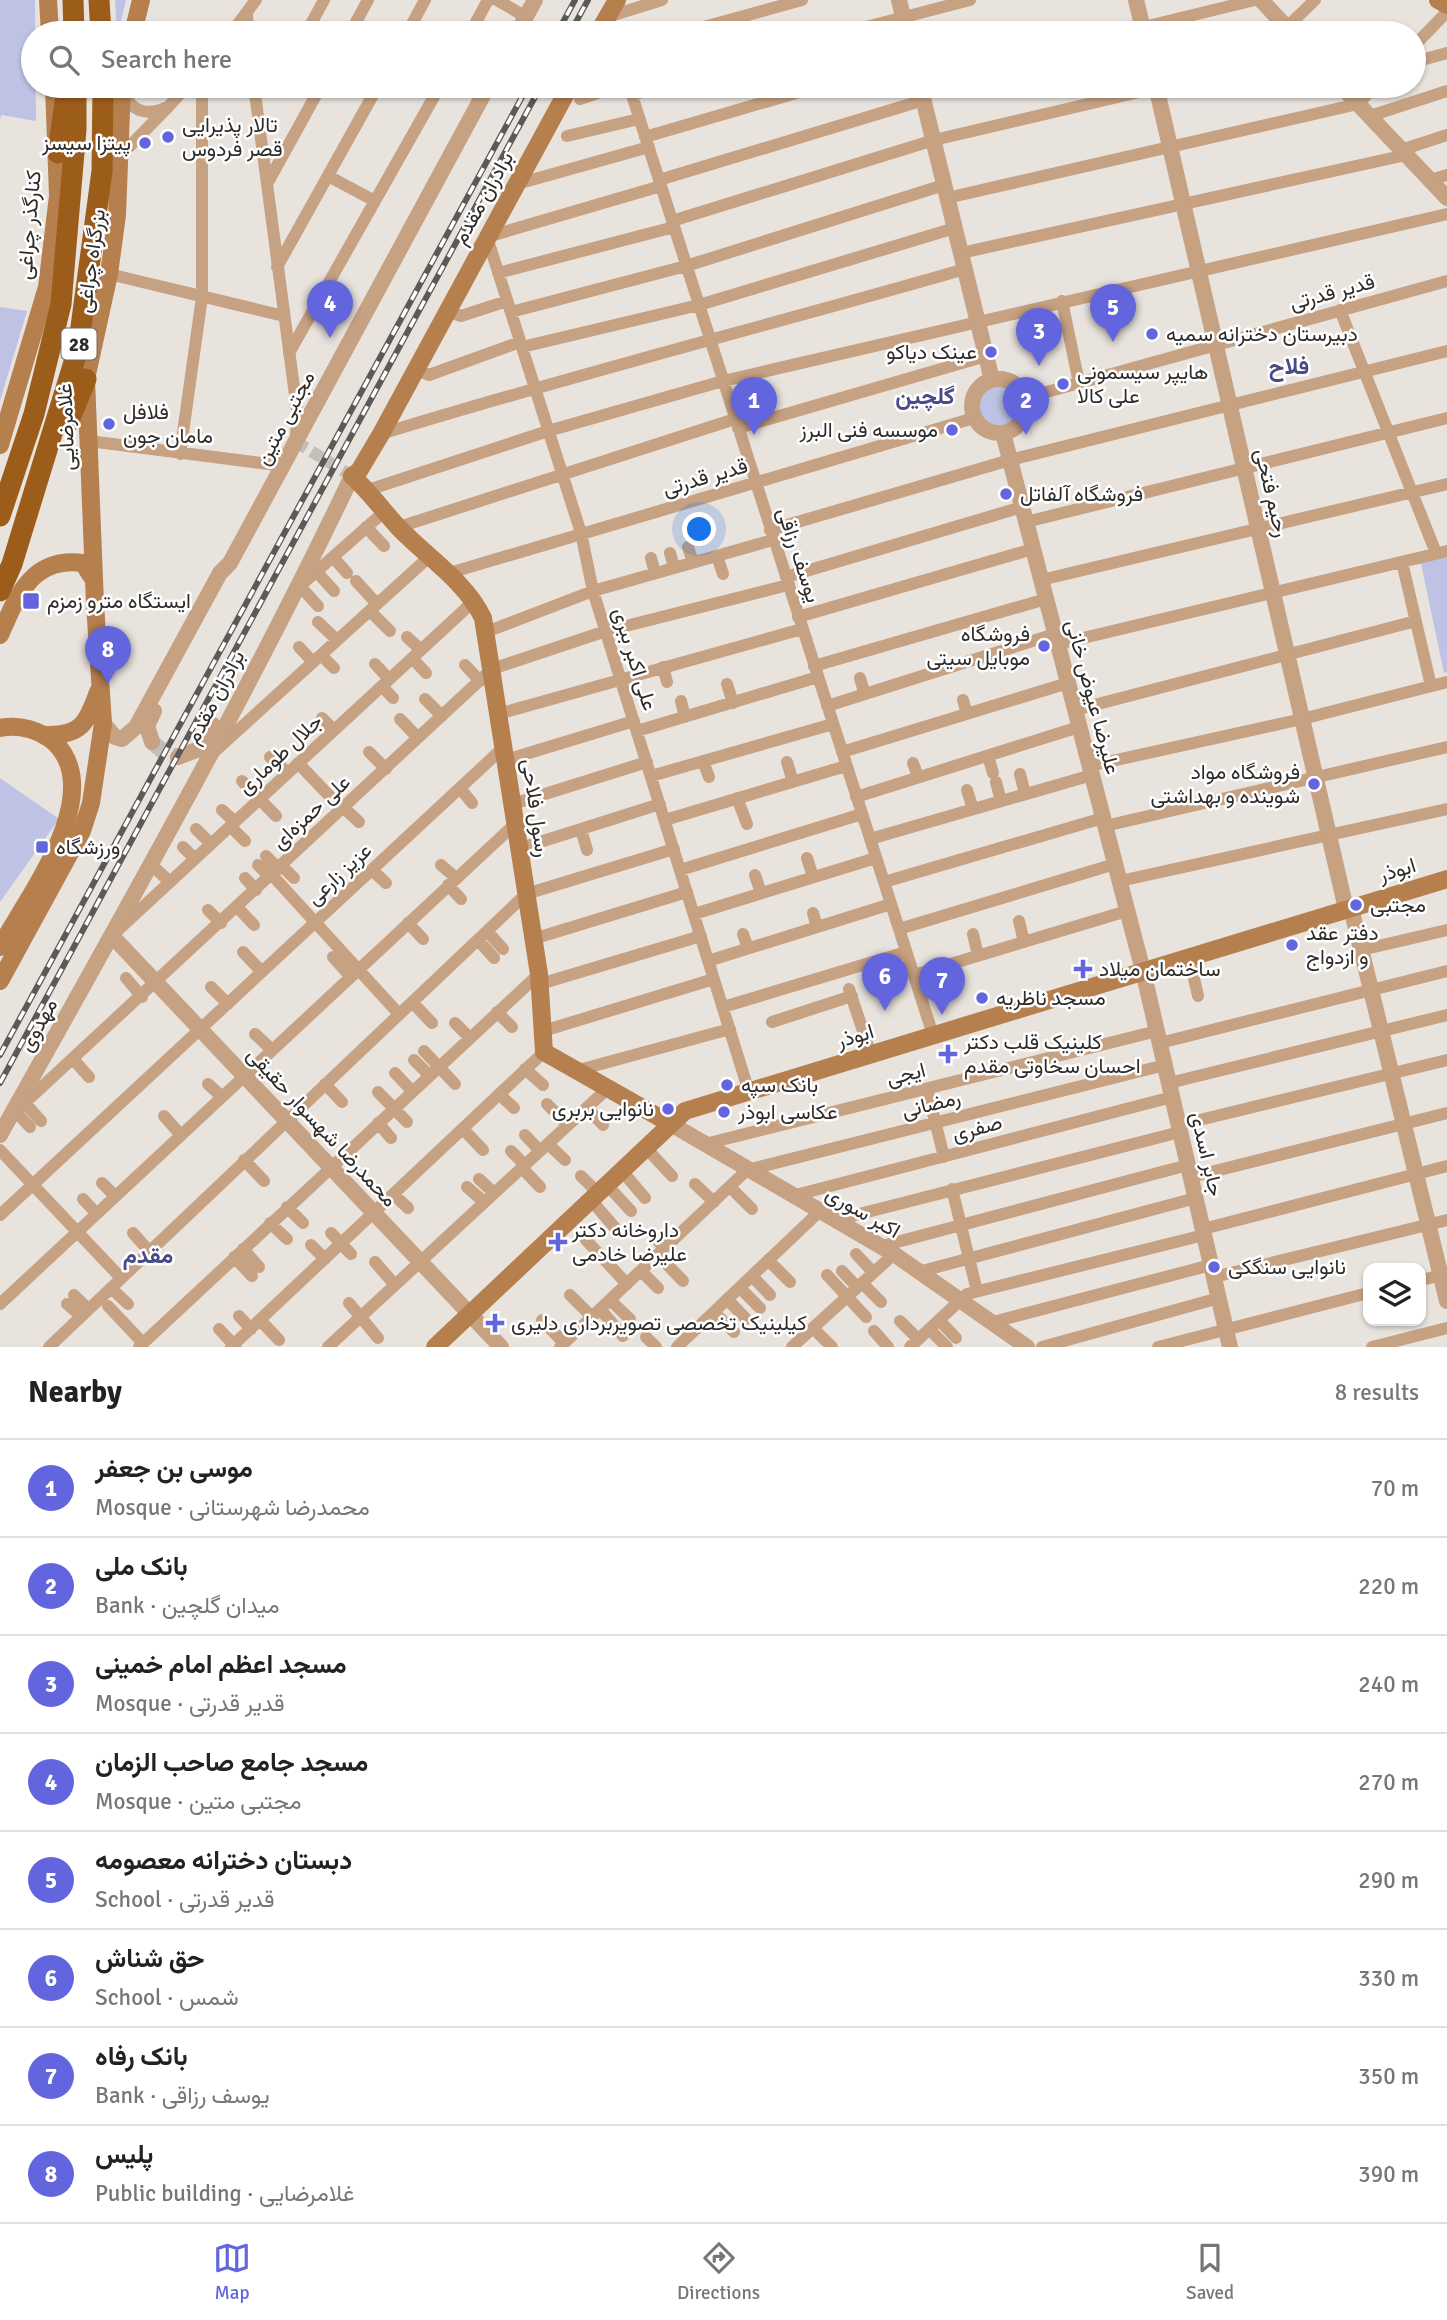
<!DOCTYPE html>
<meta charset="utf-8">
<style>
:root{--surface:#fff;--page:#f2f2f2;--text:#222;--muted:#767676;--line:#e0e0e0;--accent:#6265de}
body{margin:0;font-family:Signika,Vazirmatn,sans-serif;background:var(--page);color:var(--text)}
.controls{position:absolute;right:21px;bottom:21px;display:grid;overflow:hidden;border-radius:14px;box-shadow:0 2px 5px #0004}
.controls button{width:63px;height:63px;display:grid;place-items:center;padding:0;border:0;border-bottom:2px solid var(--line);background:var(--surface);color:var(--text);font:35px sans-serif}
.you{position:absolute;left:700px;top:530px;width:24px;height:24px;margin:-18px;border:5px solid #fff;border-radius:50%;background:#1a73e8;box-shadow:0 0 0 10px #1a73e833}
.badge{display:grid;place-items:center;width:46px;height:46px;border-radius:50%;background:var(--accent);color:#fff;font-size:23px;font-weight:700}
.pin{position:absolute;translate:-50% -58px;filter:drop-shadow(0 2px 4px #0008)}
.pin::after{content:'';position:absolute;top:37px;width:24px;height:21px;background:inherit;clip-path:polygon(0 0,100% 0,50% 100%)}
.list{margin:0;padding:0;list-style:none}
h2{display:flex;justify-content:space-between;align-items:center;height:91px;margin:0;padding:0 28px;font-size:30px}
h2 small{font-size:23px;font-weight:400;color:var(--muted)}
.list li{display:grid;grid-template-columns:46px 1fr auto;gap:21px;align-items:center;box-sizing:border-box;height:98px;padding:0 28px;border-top:2px solid var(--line)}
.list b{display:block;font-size:26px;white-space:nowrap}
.list p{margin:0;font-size:23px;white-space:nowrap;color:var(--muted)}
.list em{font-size:23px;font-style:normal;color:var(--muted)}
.icon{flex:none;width:38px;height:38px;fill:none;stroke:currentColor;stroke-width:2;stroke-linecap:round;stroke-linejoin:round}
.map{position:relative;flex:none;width:1447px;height:1347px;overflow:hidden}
.search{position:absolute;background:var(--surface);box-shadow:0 2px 5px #0004;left:21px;right:21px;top:21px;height:77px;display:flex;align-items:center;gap:18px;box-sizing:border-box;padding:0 24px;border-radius:38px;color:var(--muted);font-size:26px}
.sheet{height:875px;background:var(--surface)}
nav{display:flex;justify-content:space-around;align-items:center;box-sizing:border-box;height:98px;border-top:2px solid var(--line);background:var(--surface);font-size:19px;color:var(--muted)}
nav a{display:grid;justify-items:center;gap:4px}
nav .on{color:var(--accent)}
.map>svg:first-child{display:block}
.green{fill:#bec3e5}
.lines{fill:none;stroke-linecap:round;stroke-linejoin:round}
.minor-tunnel{stroke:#c4beba;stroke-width:12;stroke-dasharray:12 6;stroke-linecap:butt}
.tertiary-tunnel{stroke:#c4beba;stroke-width:16;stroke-dasharray:16 8;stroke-linecap:butt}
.minor{stroke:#c6a182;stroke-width:12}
.tertiary{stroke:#c6a182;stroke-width:16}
.secondary{stroke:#b57f4e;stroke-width:18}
.trunk{stroke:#9d5d1a;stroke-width:21}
.rail-casing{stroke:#5c5957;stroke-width:6}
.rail{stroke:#fff;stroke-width:3.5;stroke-dasharray:10;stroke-linecap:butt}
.poi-dot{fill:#6265de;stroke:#fff;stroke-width:2.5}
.labels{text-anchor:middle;stroke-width:5;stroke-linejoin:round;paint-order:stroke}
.shield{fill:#fff;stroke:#6d6b6a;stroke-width:2}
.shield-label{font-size:19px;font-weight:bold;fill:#2e2c2a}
.poi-label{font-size:21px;fill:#2e2c2a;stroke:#fff;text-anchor:start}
.street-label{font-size:21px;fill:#2e2c2a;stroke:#fff}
.neighbourhood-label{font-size:23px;font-weight:bold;fill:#474c89;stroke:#fff}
</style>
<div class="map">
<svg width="1447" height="1347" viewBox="0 0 1447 1347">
<rect width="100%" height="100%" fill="#e9e3de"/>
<!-- green -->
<path class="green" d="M 0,0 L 35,0 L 36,121 L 1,115 L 0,121 Z
M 115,0 L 126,0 L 118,33 L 117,33 Z
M 0,307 L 27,311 L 0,401 Z
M977 407a22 22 0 1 1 44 0a22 22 0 1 1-44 0Z
M 1447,553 L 1447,672 L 1444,673 L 1420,559 Z
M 0,778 L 59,819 L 0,902 Z"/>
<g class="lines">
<!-- minor-tunnel -->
<path class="minor-tunnel" d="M 296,442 L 352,476"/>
<!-- tertiary-tunnel -->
<path class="tertiary-tunnel" d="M 152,742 L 165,753 L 178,757"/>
<!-- minor -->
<path class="minor" d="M 497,0 L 526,17
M 247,13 L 248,33
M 1287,27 L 1315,0
M 231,33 L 256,0
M 306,33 L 324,0
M 350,33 L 368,0
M 407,33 L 425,0
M 470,33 L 488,0
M 612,33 L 607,17 L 662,0
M 682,33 L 802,0
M 843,33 L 970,0
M 1119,33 L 1255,0
M 1414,46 L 1447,12
M 1414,62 L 1447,53
M 254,86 L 297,410 L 296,438
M 629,86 L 933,1035
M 632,95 L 664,86
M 580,99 L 618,86
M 168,107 L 187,86
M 1370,116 L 1447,91
M 567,136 L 639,119
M 645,137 L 820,86
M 1401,150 L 1447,135
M 121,155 L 168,107 C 148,116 131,113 124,91
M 328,176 L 375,201
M 659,180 L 924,100
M 1430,180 L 1447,175
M 267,184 L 321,86
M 517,184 L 649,147
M 661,186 L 487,237 L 581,533 L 593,591 L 749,1092
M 947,198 L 1358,104 L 1375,86
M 672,221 L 934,140 L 1165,86
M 961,253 L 1406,155
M 277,267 L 378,86
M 498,273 L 674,227
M 109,274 L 284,316
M 1062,301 L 1079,383
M 1340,310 L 1436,553
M 449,312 L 461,316 L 507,301
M 511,312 L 686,266 L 944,185
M 522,347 L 699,305 L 955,228
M 289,353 L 440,86
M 417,370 L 429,375 L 520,342
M 1025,398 L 1447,281
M 738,428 L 986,356
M 381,434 C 575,374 771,325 965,269
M 89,441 L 284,466
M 180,454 L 202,297 L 202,86
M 368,490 L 548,431 L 723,381 L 1447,214
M 1026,522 L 1447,418
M 366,527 L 384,546
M 399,527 L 735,419
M 770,530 L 1010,460 L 1447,351
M 688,547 L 693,562
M 670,553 L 674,567
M 717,556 L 723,574
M 333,557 L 347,573
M 651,558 L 655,573
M 1402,562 L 1431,686
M 316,571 L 334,591
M 446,574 L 974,418
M 786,577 L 1022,507
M 1041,580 L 1447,484
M 356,581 L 377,604
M 318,606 L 300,586 L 385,511
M 370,611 L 390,631
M 798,617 L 1033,549
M 318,622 L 337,640
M 486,632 L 593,591 L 773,540
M 407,637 L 421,650
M 1058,644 L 1447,551
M 299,647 L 313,662
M 321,655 L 334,668
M 412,658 L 426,673
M 375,664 L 389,679
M 465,665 L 480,681
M 814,666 L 1046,599
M 663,667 L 667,682
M 860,678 L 864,692
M 727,684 L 733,703
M 382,686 L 393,698
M 425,699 L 442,716
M 963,700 L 967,714
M 681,701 L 685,717
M 827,706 L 1055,634
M 1075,710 L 1416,621
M 498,714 L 802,629
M 322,718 L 334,730
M 400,719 L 418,738
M 637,731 L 818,677
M 214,752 L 429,557
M 369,752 L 386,769
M 842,752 L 1068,683
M 988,756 L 993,773
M 270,757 L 288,773
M 506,760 L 634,721
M 703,761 L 709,777
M 787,762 L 793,782
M 298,763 L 342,809
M 913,763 L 918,777
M 1089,766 L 1302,719 L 1447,682
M 1020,774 L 1025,794
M 651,776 L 833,724
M 242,781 L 276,816
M 996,782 L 1001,801
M 460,788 L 472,803
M 967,790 L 973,809
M 856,797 L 1079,727
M 737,798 L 747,824
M 513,804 L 647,762
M 344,808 L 359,822
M 222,810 L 235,822
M 665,820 L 846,766
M 230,826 L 245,841
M 1105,826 L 1447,747
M 196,829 L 211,844
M 581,829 L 587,850
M 870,839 L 1092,775
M 183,847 L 195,859
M 518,849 L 660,804
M 266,856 L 279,869
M 807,858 L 813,877
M 258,865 L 270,877
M 441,865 L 456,878
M 282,866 L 294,878
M 157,870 L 170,882
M 372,870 L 386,883
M 680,870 L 862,814
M 272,875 L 399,1014
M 755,875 L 761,893
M 245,878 L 256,890
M 1120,881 L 1447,809
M 884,882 L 1103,818
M 448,885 L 461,899
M 237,907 L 254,925
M 208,910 L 221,923
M 813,913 L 817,927
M 694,914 L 876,858
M 1019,921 L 1024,942
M 408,923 L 423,939
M 899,929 L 1115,864
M 118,930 L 475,600
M 487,931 L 503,949
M 743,934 L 748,948
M 973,934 L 978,956
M 533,939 L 687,892
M 478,940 L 494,958
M 1361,950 L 1447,930
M 243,952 L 262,972
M 333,957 L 350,976
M 1189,957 L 1198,996
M 708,961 L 891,904
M 914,975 L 1127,911
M 126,978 L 142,997
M 540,984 L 701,936
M 211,987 L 228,1004
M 849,989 L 871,1055
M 412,1002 L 432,1023
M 723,1007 L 906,952
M 497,1012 L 512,1027
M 772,1022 L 852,996
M 455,1023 L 470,1038
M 543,1031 L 714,979
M 255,1034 L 271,1049
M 1160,1043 L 1447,971
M 424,1051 L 455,1084
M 73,1059 L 89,1077
M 414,1060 L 429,1075
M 525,1069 L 543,1085
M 575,1071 L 730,1029
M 395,1073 L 412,1091
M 1169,1083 L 1447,1015
M 208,1084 L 221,1096
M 325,1084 L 342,1102
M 927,1089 L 944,1157
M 378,1092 L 407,1122
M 499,1094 L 514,1108
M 25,1103 L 41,1121
M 547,1104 L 568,1125
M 587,1108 L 603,1125
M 16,1111 L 492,669 L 606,631 L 788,585
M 16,1112 L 30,1127
M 164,1116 L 180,1134
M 378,1123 L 391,1138
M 1179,1125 L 1447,1060
M 463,1129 L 483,1150
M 525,1135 L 540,1151
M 548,1144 L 565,1160
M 705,1144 L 1157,1031
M 646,1148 L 672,1176
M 0,1150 L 121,1278
M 511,1151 L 525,1165
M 244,1160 L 264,1181
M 522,1168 L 540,1187
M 622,1171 L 645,1198
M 581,1176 L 598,1193
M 1191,1177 L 1447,1113
M 479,1179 L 494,1193
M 102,1183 L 115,1196
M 695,1184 L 714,1202
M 607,1185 L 631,1211
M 467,1187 L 484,1202
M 730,1187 L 752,1209
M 952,1189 L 977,1291
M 394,1195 L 408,1208
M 792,1196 L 1172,1097
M 83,1199 L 96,1213
M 591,1200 L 616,1229
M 287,1207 L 303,1223
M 0,1215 L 504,747
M 836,1220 L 1180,1132
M 270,1223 L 287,1239
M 1203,1229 L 1447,1166
M 133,1233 L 149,1251
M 331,1233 L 351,1254
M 653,1235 L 665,1249
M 586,1240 L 627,1284
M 311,1245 L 325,1259
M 882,1246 L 1188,1165
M 243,1249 L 259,1267
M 856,1254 L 873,1272
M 658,1255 L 683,1281
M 234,1257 L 252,1276
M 768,1260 L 790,1282
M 375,1262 L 395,1285
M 641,1271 L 658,1288
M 842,1271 L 857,1287
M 922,1271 L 1196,1198
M 827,1275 L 866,1317
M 752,1276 L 770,1295
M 1214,1277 L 1447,1220
M 1421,1280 L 1447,1274
M 862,1283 L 881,1302
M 111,1288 L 128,1304
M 740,1288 L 760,1308
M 74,1295 L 88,1309
M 570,1295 L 592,1317
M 727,1299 L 746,1319
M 610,1300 L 630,1319
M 349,1303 L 378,1338
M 0,1304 L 515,824
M 67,1304 L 81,1316
M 108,1306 L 143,1343
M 600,1309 L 623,1336
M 714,1312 L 734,1332
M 239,1316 L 251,1329
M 260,1320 L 279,1340
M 542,1320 L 564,1343
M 939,1320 L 956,1338
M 900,1321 L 918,1339
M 993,1322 L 1211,1265
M 813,1328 L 832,1347
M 219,1329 L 236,1347
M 929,1329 L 947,1347
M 874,1331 L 888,1347
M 646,1337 L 656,1347
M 49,1347 L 526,894 L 674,849
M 139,1347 L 539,974
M 231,1347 L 544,1052
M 328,1347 L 607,1089
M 560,1347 L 747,1170 L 1165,1065
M 677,1347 L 820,1211
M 792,1347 L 894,1254
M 910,1347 L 967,1294 L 1204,1235
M 1042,1347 L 1219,1298
M 1158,1347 L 1368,1293
M 1372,1347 L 1447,1328"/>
<!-- tertiary -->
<path class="tertiary" d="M 899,0 L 907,33
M 1136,0 L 1144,33
M 1261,0 L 1292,33
M 517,33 L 535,0
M 920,86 L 992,380
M 1156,86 L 1346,909
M 1341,86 L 1447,198
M972 406a27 27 0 1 1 54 0a27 27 0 1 1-54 0Z
M 1003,433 L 1143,971 L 1230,1347
M 103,723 L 115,737 L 122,739 L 136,727 L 220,573 L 230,563 L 488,86
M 152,742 L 147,726 L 154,711
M 178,757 L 199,749 L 213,725
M 1351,908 L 1447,1301
M 112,936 L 501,1347
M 671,1124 L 894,1254 L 1027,1347
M 0,1135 C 121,918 245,701 352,476"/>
<!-- secondary -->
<path class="secondary" d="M 48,0 L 50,33
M 1438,0 L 1447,5
M 133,33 L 141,0
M 598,33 L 617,0
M 0,445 L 47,287 L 58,196 L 54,86
M 352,476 C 370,492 383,511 399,528 C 427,557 466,582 483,618 L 539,974 L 544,1052 L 671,1124
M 352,476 L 359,471 L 381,434 L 570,86
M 0,635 C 17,596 32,556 83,563 L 94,580
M 0,728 C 20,724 40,730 55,743 C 107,794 27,898 0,947
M 46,735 C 81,736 87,723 98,692
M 0,981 L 82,831 L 91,803 L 103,723 L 95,604 L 86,379 L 109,274 L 117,215 L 122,86
M 435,1347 L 685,1111 L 1447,879"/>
<!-- trunk -->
<path class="trunk" d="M 73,0 L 74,33
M 99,0 L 101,33
M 58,153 L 65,102
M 68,423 L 86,379
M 0,516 L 34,414 L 61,304 L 76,129 L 76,86
M 0,591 L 12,564 L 78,349 L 102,171 L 103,86"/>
<defs>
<path id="rail" d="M 557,33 L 575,0
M 570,33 L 588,0
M 0,1055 L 528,86
M 0,1083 L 541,86"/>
</defs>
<!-- rail casing -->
<use href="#rail" class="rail-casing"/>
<!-- rail -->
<use href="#rail" class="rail"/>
</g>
<!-- markers -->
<g class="poi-dot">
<circle cx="168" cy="137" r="7"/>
<circle cx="145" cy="143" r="7"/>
<circle cx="1152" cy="334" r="7"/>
<circle cx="991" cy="352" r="7"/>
<circle cx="1063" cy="384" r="7"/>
<circle cx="109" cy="424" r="7"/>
<circle cx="952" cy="430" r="7"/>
<circle cx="1006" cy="494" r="7"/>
<rect x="22" y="592" width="18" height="18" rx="3.5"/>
<circle cx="1044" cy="646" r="7"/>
<circle cx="1314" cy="784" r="7"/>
<rect x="35" y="840" width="14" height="14" rx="3.5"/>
<circle cx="1356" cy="905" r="7"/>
<circle cx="1292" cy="945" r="7"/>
<path d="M1079.5 958.5h7v7h7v7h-7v7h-7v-7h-7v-7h7z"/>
<circle cx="982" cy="998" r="7"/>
<path d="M944.5 1043.5h7v7h7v7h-7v7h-7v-7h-7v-7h7z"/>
<circle cx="727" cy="1085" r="7"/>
<circle cx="668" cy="1109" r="7"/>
<circle cx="724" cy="1112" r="7"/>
<path d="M554.5 1231.5h7v7h7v7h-7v7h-7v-7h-7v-7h7z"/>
<circle cx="1214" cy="1267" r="7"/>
<path d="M491.5 1312.5h7v7h7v7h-7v7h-7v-7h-7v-7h7z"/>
</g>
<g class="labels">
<!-- shield labels -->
<rect class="shield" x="61.5" y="328.5" width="35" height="31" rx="5"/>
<g class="shield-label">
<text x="79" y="351">28</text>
</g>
<!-- poi labels -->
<g class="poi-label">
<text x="182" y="132">تالار پذیرایی<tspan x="182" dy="24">قصر فردوس</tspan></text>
<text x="131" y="150" text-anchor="end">پیتزا سیسز</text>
<text x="1166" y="341">دبیرستان دخترانه سمیه</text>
<text x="977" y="359" text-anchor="end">عینک دیاکو</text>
<text x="1077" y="379">هایپر سیسمونی<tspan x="1077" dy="24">علی کالا</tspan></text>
<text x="123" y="419">فلافل<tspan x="123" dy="24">مامان جون</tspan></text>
<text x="938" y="437" text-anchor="end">موسسه فنی البرز</text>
<text x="1020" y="501">فروشگاه آلفاتل</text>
<text x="47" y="608">ایستگاه مترو زمزم</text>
<text x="1030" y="641" text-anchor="end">فروشگاه<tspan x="1030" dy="24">موبایل سیتی</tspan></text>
<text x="1300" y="779" text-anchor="end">فروشگاه مواد<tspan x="1300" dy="24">شوینده و بهداشتی</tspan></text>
<text x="56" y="854">ورزشگاه</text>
<text x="1370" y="912">مجتبی</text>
<text x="1306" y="940">دفتر عقد<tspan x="1306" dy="24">و ازدواج</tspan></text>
<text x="1099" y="976">ساختمان میلاد</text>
<text x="996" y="1005">مسجد ناظریه</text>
<text x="964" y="1049">کلینیک قلب دکتر<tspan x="964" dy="24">احسان سخاوتی مقدم</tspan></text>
<text x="741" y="1092">بانک سپه</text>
<text x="654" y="1116" text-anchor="end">نانوایی بربری</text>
<text x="738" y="1119">عکاسی ابوذر</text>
<text x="572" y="1237">داروخانه دکتر<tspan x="572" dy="24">علیرضا خادمی</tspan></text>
<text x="1228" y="1274">نانوایی سنگکی</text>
<text x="511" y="1330">کیلینیک تخصصی تصویربرداری دلیری</text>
</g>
<!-- street labels -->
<g class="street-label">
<text transform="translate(483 198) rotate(-61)" y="7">برادران مقدم</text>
<text transform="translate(29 225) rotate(-85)" y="7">کنارگذر چراغی</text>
<text transform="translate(91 261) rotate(-82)" y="7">بزرگراه چراغی</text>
<text transform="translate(1332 292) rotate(-15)" y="7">قدیر قدرتی</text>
<text transform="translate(285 418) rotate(-62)" y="7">مجتبی متین</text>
<text transform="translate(66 427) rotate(-92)" y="7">غلامرضایی</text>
<text transform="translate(705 477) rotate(-16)" y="7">قدیر قدرتی</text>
<text transform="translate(1272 493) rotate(77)" y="7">رحیم فتحی</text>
<text transform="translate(799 555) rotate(72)" y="7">یوسف رزاقی</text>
<text transform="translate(635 659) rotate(73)" y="7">علی اکبر ببری</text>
<text transform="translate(215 697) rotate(-62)" y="7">برادران مقدم</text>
<text transform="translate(1093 697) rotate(75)" y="7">علیرضا عیوض خانی</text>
<text transform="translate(280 754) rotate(-43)" y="7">جلال طوماری</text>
<text transform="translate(536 808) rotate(82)" y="7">رسول فلاحی</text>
<text transform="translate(311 812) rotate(-43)" y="7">علی حمزه‌ای</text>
<text transform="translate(1397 870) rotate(-17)" y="7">ابوذر</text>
<text transform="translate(339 874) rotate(-43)" y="7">عزیز زارعی</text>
<text transform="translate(38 1025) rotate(-61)" y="7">مهدوی</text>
<text transform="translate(855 1036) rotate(-17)" y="7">ابوذر</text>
<text transform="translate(906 1074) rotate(-14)" y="7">ایجی</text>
<text transform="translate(931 1104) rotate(-14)" y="7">رمضانی</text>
<text transform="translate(322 1127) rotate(47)" y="7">محمدرضا شهسوار حقیقی</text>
<text transform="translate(977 1128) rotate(-15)" y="7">صفری</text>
<text transform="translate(1207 1154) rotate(77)" y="7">جابر اسدی</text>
<text transform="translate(863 1212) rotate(30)" y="7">اکبر سوری</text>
</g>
<!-- neighbourhood labels -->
<g class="neighbourhood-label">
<text x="1289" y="374">فلاح</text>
<text x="925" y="404">گلچین</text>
<text x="148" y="1263">مقدم</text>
</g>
</g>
</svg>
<div class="controls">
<button><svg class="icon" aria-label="layers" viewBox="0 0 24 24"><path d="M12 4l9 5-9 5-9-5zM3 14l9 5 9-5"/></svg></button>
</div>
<div class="you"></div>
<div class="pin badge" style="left:754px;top:435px">1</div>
<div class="pin badge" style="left:1026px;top:435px">2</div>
<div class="pin badge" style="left:1039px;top:366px">3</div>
<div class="pin badge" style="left:330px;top:338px">4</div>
<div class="pin badge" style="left:1113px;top:342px">5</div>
<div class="pin badge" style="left:885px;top:1011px">6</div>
<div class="pin badge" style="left:942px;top:1015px">7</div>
<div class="pin badge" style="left:108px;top:684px">8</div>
<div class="search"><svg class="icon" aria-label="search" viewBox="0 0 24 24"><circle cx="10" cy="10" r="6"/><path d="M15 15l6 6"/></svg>Search here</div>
</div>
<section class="sheet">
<h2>Nearby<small>8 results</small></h2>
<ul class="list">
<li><span class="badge">1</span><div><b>موسی بن جعفر</b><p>Mosque · محمدرضا شهرستانی</p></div><em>70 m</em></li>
<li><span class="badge">2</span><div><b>بانک ملی</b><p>Bank · میدان گلچین</p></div><em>220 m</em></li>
<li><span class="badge">3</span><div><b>مسجد اعظم امام خمینی</b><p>Mosque · قدیر قدرتی</p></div><em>240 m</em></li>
<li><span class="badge">4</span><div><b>مسجد جامع صاحب الزمان</b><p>Mosque · مجتبی متین</p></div><em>270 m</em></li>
<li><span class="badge">5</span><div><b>دبستان دخترانه معصومه</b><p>School · قدیر قدرتی</p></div><em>290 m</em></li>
<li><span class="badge">6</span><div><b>حق شناش</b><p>School · شمس</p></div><em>330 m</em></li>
<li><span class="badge">7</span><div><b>بانک رفاه</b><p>Bank · یوسف رزاقی</p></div><em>350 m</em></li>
<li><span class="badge">8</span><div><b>پلیس</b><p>Public building · غلامرضایی</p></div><em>390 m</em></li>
</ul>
</section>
<nav>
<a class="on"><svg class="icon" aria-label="map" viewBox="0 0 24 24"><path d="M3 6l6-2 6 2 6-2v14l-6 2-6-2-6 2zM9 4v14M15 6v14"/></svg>Map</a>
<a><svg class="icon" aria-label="directions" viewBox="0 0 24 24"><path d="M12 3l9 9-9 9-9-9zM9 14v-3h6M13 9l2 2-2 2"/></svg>Directions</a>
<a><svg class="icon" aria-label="saved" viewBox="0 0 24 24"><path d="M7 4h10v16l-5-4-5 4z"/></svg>Saved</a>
</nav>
